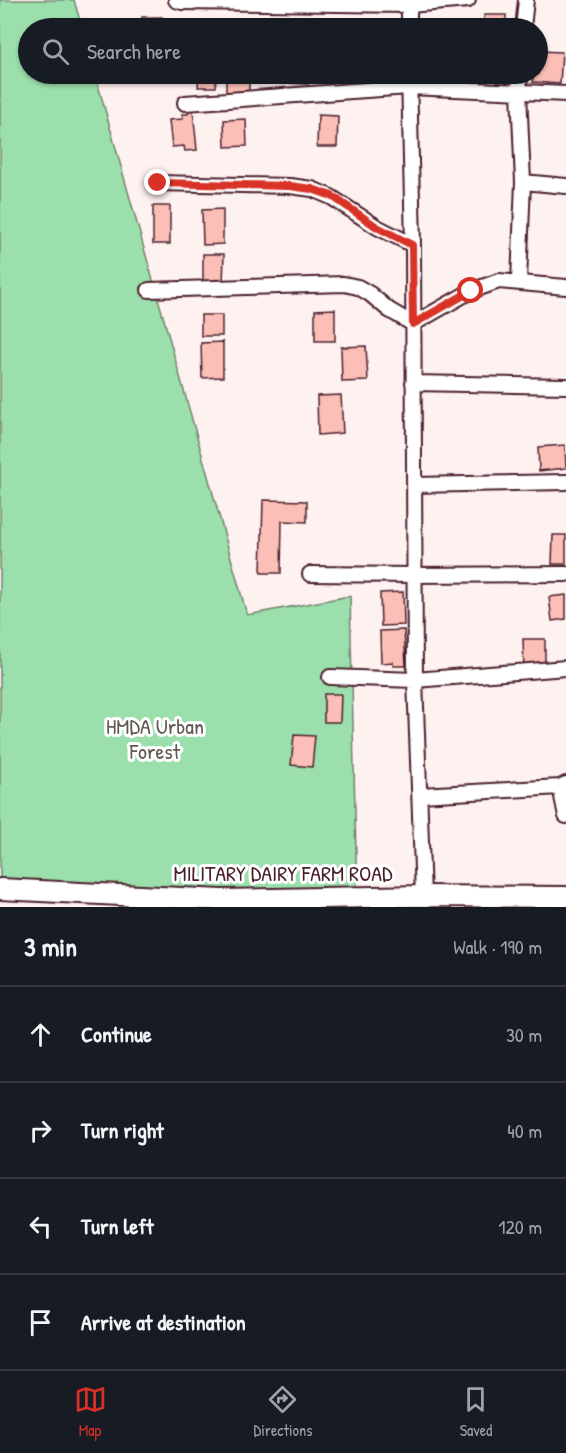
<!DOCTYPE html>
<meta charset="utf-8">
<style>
:root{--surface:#171b24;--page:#20242c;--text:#f1f3f6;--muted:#9ea1a6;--line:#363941;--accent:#d93025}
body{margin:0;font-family:"Patrick Hand",sans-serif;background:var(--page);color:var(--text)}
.stop{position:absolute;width:18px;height:18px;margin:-14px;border:4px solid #d93025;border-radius:50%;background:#fff}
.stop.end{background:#d93025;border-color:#fff;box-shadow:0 2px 6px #0008}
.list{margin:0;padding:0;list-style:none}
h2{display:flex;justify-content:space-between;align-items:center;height:78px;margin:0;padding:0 24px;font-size:26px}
h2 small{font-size:20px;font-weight:400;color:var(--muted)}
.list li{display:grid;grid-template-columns:39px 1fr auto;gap:18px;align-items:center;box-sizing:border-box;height:96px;padding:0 24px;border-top:2px solid var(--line)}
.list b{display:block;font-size:22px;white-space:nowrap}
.list em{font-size:20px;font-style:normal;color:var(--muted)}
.icon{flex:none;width:33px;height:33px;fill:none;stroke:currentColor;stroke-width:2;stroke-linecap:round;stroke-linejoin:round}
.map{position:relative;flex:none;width:566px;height:907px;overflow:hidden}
.search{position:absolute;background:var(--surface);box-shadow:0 2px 4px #0004;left:18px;right:18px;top:18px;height:66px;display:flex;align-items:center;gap:15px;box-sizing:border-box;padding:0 21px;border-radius:33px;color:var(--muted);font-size:22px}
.sheet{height:462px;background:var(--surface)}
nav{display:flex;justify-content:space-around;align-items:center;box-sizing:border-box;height:84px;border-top:2px solid var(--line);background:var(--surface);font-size:16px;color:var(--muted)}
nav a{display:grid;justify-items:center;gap:3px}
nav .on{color:var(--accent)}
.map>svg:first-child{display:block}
.green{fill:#9be0ac;stroke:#72806c;stroke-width:1.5}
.building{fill:#fbbfb7;stroke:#4a1f2b;stroke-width:1.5}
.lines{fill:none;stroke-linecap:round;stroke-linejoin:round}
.street-casing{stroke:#4a1f2b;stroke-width:18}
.secondary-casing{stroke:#4a1f2b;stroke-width:24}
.street{stroke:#fff;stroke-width:14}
.secondary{stroke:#fff;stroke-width:20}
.route{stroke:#d93025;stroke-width:8}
.labels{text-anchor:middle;stroke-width:6;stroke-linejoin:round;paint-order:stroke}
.park-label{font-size:22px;fill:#625952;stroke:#fff}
.street-label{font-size:22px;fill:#4a1f2b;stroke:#fff}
</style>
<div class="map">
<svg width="566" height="907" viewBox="0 0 566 907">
<rect width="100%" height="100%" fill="#fef2f1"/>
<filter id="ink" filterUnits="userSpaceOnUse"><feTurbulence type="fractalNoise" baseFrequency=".0167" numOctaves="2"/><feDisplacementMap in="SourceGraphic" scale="12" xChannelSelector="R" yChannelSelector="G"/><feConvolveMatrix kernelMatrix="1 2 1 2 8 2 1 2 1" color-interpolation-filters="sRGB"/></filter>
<g filter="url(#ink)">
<!-- green -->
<path class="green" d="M 0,0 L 74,0 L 82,28 L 28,28 L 28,74 L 95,74 L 247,615 L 350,596 L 357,897 L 0,889 Z"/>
<!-- building -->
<path class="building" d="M 484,15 L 506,15 L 506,28 L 484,28 Z
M 142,17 L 162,17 L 162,28 L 143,28 Z
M 538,51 L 562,52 L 560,84 L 533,82 L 533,74 L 538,74 Z
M 199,74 L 216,74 L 216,87 L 198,87 Z
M 226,74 L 249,74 L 249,92 L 226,92 Z
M 284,74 L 308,74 L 308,84 L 284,83 Z
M 193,110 L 197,150 L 185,151 L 184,146 L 172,147 L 169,120 L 183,119 L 182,114 L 188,114 L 188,111 Z
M 318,115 L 338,116 L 337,147 L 317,147 Z
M 246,119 L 247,146 L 225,147 L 224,120 Z
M 153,206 L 170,206 L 170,244 L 153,244 Z
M 223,209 L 223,244 L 203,245 L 202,210 Z
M 203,254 L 224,254 L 223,285 L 203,285 Z
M 335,309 L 335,341 L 315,341 L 315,310 Z
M 201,315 L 222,315 L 222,336 L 201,336 Z
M 223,342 L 223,377 L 202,378 L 201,343 Z
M 366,346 L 368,381 L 342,382 L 341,347 Z
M 341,395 L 343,433 L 318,435 L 317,396 Z
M 565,445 L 566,468 L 539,471 L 538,447 Z
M 263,500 L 307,501 L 307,522 L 282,521 L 281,573 L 261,573 Z
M 553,535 L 566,535 L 566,564 L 552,564 Z
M 403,592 L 404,625 L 381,626 L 380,593 Z
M 566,595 L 566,619 L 552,621 L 549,597 Z
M 404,630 L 406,666 L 393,666 L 393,662 L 381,663 L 380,631 Z
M 523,639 L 545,639 L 545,668 L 524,669 Z
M 324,694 L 341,694 L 340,722 L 324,722 Z
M 294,735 L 315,736 L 312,767 L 291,765 Z"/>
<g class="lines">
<defs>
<path id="street" d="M 176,0 L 182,2 L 409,5 L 468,0
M 409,0 L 409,28
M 523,28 L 526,0
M 409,74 L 413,245 L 415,680 L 423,896
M 185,103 L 409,87 L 566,94
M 523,182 L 566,186
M 158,183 L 290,186 L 312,189 L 331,197 L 377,227 L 413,245
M 519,282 L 523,182 L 519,92 L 520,74
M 149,290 L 344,284 L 358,287 L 370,294 L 389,310 L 413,324 L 471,291 L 499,281 L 566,287
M 413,383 L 566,386
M 414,485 L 566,482
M 310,574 L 415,575 L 566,574
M 330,677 L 415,680 L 566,668
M 560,787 L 566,816
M 420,795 L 560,787 L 566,784"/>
<path id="secondary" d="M 0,889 L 221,900 L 423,896 L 566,897"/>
</defs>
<!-- street casing -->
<use href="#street" class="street-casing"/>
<!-- secondary casing -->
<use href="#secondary" class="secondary-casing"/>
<!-- street -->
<use href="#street" class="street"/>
<!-- secondary -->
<use href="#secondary" class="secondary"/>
</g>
</g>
<g class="lines" filter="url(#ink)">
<!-- route -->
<path class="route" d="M 158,183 L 290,186 L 312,189 L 332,196 L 377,227 L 412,245 L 413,324 L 471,291"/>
</g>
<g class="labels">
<!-- park labels -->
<g class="park-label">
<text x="155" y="734">HMDA Urban<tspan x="155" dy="25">Forest</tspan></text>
</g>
<!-- street labels -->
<g class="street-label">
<text x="283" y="881">MILITARY DAIRY FARM ROAD</text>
</g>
</g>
</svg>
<div class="stop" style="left:471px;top:291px"></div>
<div class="stop end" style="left:158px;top:183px"></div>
<div class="search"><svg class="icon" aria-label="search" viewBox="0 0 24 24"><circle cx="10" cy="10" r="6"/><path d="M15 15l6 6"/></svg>Search here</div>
</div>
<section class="sheet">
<h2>3 min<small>Walk · 190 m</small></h2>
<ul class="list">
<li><svg class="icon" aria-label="ahead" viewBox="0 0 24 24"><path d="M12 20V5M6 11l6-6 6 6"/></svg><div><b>Continue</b></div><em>30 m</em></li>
<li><svg class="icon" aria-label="right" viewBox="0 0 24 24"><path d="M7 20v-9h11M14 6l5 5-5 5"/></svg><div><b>Turn right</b></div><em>40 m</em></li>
<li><svg class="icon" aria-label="left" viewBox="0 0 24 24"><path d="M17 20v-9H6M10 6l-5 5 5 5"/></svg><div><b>Turn left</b></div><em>120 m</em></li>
<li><svg class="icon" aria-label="arrive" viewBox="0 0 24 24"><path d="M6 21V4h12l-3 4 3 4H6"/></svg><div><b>Arrive at destination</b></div></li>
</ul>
</section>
<nav>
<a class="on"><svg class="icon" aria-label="map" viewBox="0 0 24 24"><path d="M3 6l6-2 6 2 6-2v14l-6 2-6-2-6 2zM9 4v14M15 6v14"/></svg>Map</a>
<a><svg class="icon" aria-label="directions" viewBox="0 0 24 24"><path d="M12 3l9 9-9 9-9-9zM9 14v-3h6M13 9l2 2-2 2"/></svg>Directions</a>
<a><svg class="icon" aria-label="saved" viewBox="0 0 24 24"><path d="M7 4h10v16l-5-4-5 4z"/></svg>Saved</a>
</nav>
